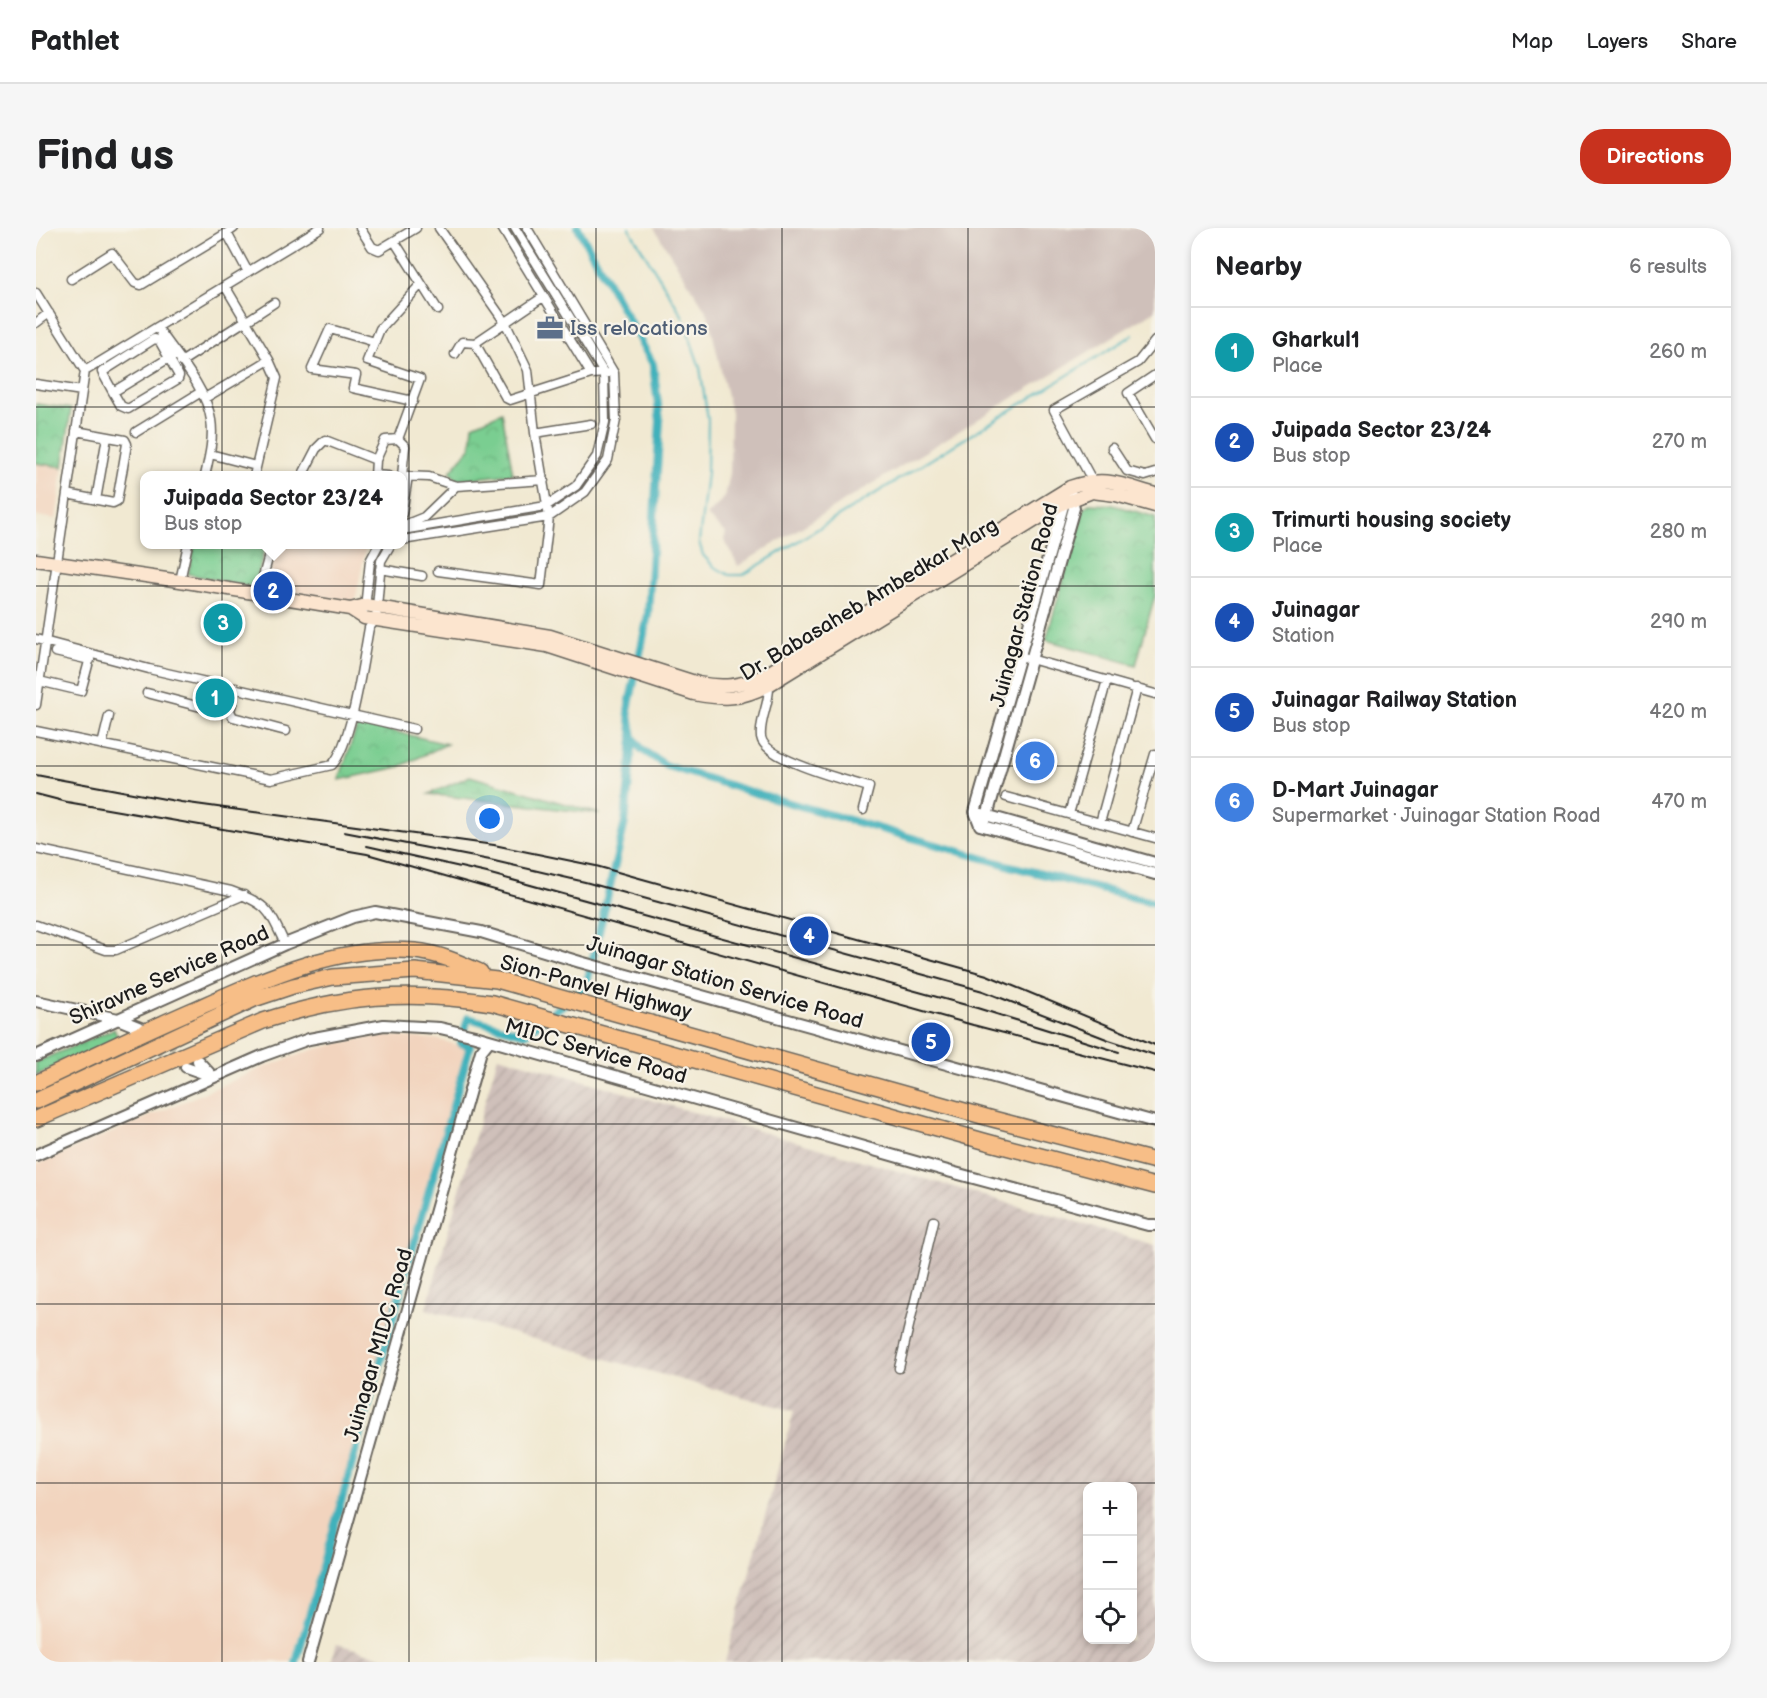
<!DOCTYPE html>
<meta charset="utf-8">
<style>
:root{--surface:#fff;--page:#f6f6f6;--text:#202124;--muted:#757577;--line:#e0e0e0;--accent:#c8321e}
body{margin:0;font-family:"Balsamiq Sans",sans-serif;background:var(--page);color:var(--text)}
.controls{position:absolute;right:18px;bottom:18px;display:grid;overflow:hidden;border-radius:12px;box-shadow:0 3px 9px #0003}
.controls button{width:54px;height:54px;display:grid;place-items:center;padding:0;border:0;border-bottom:2px solid var(--line);background:var(--surface);color:var(--text);font:30px sans-serif}
.you{position:absolute;left:454px;top:591px;width:21px;height:21px;margin:-15px;border:4px solid #fff;border-radius:50%;background:#1a73e8;box-shadow:0 0 0 9px #1a73e833}
.badge{display:grid;place-items:center;width:39px;height:39px;border-radius:50%;background:var(--accent);color:#fff;font-size:20px;font-weight:700}
.pin{position:absolute;translate:-50% -50%;border:3px solid #fff;box-shadow:0 2px 6px #0006}
.popup{position:absolute;left:104px;top:243px;width:267px;height:78px;box-sizing:border-box;display:grid;place-content:center;border-radius:12px;background:var(--surface);filter:drop-shadow(0 2px 4px #0005);font-size:20px;white-space:nowrap;color:var(--muted)}
.popup b{font-size:22px;color:var(--text)}
.popup::after{content:'';position:absolute;left:50%;top:100%;margin-left:-12px;border:12px solid transparent;border-top-color:var(--surface)}
.list{margin:0;padding:0;list-style:none}
h2{display:flex;justify-content:space-between;align-items:center;height:78px;margin:0;padding:0 24px;font-size:26px}
h2 small{font-size:20px;font-weight:400;color:var(--muted)}
.list li{display:grid;grid-template-columns:39px 1fr auto;gap:18px;align-items:center;box-sizing:border-box;height:90px;padding:0 24px;border-top:2px solid var(--line)}
.list b{display:block;font-size:22px;white-space:nowrap}
.list p{margin:0;font-size:20px;white-space:nowrap;color:var(--muted)}
.list em{font-size:20px;font-style:normal;color:var(--muted)}
.icon{flex:none;width:33px;height:33px;fill:none;stroke:currentColor;stroke-width:2;stroke-linecap:round;stroke-linejoin:round}
.map{position:relative;flex:none;width:1119px;height:1434px;overflow:hidden;border-radius:24px}
header{display:flex;align-items:center;gap:36px;box-sizing:border-box;height:84px;padding:0 30px;background:var(--surface);border-bottom:2px solid var(--line)}
header strong{font-size:28px}
nav{display:flex;gap:33px;margin-inline-start:auto;font-size:21px}
.intro{display:flex;align-items:center;justify-content:space-between;box-sizing:border-box;height:144px;padding:0 36px}
h1{margin:0;font-size:42px}
.button{padding:15px 27px;border-radius:24px;background:var(--accent);color:#fff;font-size:21px;font-weight:700}
main{display:flex;gap:36px;padding:0 36px}
aside{flex:1;background:var(--surface);border-radius:24px;box-shadow:0 3px 9px #0003}
.map>svg:first-child{display:block}
.built{fill:#f2d4be}
.industrial{fill:url(#industrial-furrows);fill-rule:evenodd}
.railway{fill:#cfc0ba}
.grass{fill:url(#grass-tufts);stroke:#4b7556;stroke-width:1.5}
.wetland{fill:url(#wetland-marsh);stroke:#4b7556;stroke-width:1.5}
.park{fill:url(#park-crowns);stroke:#4b7556;stroke-width:1.5}
.lines{fill:none;stroke-linecap:round;stroke-linejoin:round}
.stream{stroke:#41b1bb;stroke-width:2}
.canal{stroke:#41b1bb;stroke-width:8}
.tertiary-tunnel{stroke:#c6c0ae;stroke-width:10;stroke-dasharray:10 5;stroke-linecap:butt}
.minor-casing{stroke:#67645c;stroke-width:11}
.tertiary-casing{stroke:#67645c;stroke-width:14}
.secondary-casing{stroke:#67645c;stroke-width:15}
.motorway-casing{stroke:#67645c;stroke-width:18}
.minor{stroke:#fff;stroke-width:8}
.tertiary{stroke:#fff;stroke-width:10}
.secondary{stroke:#fce5cf;stroke-width:12}
.motorway{stroke:#f7be87;stroke-width:15}
.rail{stroke:#1c1c1c;stroke-width:2}
.grid{fill:none;stroke:#1c1c1c;stroke-width:1.5;stroke-opacity:0.55}
.labels{text-anchor:middle;stroke-width:4.5;stroke-linejoin:round;paint-order:stroke}
.service-label{font-size:21px;fill:#4e5e75;stroke:#f7f3e8;text-anchor:start}
.street-label{font-size:21px;fill:#1c1c1c;stroke:#f7f3e8}
</style>
<header>
<strong>Pathlet</strong>
<nav><a>Map</a><a>Layers</a><a>Share</a></nav>
</header>
<div class="intro"><h1>Find us</h1><a class="button">Directions</a></div>
<main>
<div class="map">
<svg width="1119" height="1434" viewBox="0 0 1119 1434">
<defs>
<pattern id="industrial-furrows" width="10" height="10" patternUnits="userSpaceOnUse" patternTransform="scale(1.5)"><rect width="10" height="10" fill="#cfc0ba"/><path d="M-1 1l2-2M0 10L10 0M9 11l2-2" fill="none" stroke="#b1a49f"/></pattern>
<pattern id="grass-tufts" width="24" height="20" patternUnits="userSpaceOnUse" patternTransform="scale(1.5)"><rect width="24" height="20" fill="#7ace91"/><path d="M3 7l-1-3M5 7V3M7 7l1-3M15 17l-1-3M17 17v-4M19 17l1-3" fill="none" stroke="#69b07c"/></pattern>
<pattern id="wetland-marsh" width="20" height="14" patternUnits="userSpaceOnUse" patternTransform="scale(1.5)"><rect width="20" height="14" fill="#7ace91"/><path d="M1 5h8M5 5V1M11 12h8M15 12V8" fill="none" stroke="#69b07c"/></pattern>
<pattern id="park-crowns" width="20" height="18" patternUnits="userSpaceOnUse" patternTransform="scale(1.5)"><rect width="20" height="18" fill="#7ace91"/><path d="M2 6a3 3 0 1 1 6 0M12 15a3 3 0 1 1 6 0" fill="none" stroke="#69b07c"/></pattern>
</defs>
<rect width="100%" height="100%" fill="#f7f3e8"/>
<filter id="ink" filterUnits="userSpaceOnUse"><feTurbulence type="fractalNoise" baseFrequency=".0167" numOctaves="2"/><feDisplacementMap in="SourceGraphic" scale="12" xChannelSelector="R" yChannelSelector="G"/><feConvolveMatrix kernelMatrix="1 2 1 2 8 2 1 2 1" color-interpolation-filters="sRGB"/></filter>
<filter id="wash" filterUnits="userSpaceOnUse"><feTurbulence type="fractalNoise" baseFrequency=".008" numOctaves="4" result="noise"/><feDisplacementMap in="SourceGraphic" scale="24" xChannelSelector="R" yChannelSelector="G"/><feGaussianBlur stdDeviation="1.35" result="paint"/><feColorMatrix in="noise" values="0 0 0 0 0 0 0 0 0 0 0 0 0 0 0 0 0 1.4 0 .05"/><feComposite in="paint" operator="in"/></filter>
<g filter="url(#wash)">
<rect width="100%" height="100%" fill="#f1e9d2"/>
<!-- built -->
<path class="built" d="M 0,235 L 27,239 L 20,291 L 0,288 Z
M 241,317 L 330,317 L 319,374 L 230,360 Z
M 349,808 L 400,811 L 436,821 L 255,1434 L 0,1434 L 0,937 L 226,840 L 276,822 L 317,812 Z"/>
<!-- industrial -->
<path class="industrial" d="M 462,828 L 1119,1017 L 1119,1434 L 689,1434 L 758,1183 L 390,1081 ZM 1052,1258 L 1096,1258 L 1096,1412 L 1052,1412 Z
M 301,1416 L 366,1434 L 295,1434 Z"/>
<!-- railway -->
<path class="railway" d="M 618,0 L 1119,0 L 1119,83 L 702,338 L 688,311 L 690,305 L 671,288 L 689,269 L 694,245 L 695,185 L 672,86 Z"/>
<!-- grass -->
<path class="grass" d="M 78,801 L 83,812 L 0,847 L 0,834 Z"/>
<!-- wetland -->
<path class="wetland" d="M 434,548 L 564,586 L 393,566 Z"/>
<!-- park -->
<path class="park" d="M 0,176 L 35,181 L 27,239 L 0,235 Z
M 466,184 L 477,246 L 421,252 L 414,244 L 435,219 L 437,197 Z
M 1053,276 L 1077,277 L 1119,289 L 1119,367 L 1100,437 L 1010,412 L 1048,280 Z
M 159,317 L 229,317 L 219,360 L 152,346 Z
M 322,495 L 411,516 L 363,539 L 303,552 Z"/>
<g class="lines">
<!-- stream -->
<path class="stream" d="M 593,0 L 646,87 L 664,140 L 672,192 L 671,245 L 663,314 L 667,327 L 677,338 L 693,347 L 707,347 L 1097,107"/>
<!-- canal -->
<path class="canal" d="M 542,0 L 617,136 L 624,193 L 612,387 L 592,482 L 597,509 L 606,522 L 631,538 L 712,563 L 974,638 L 1119,675
M 260,1434 L 434,818 L 425,815 L 432,790 L 489,806 L 550,759 L 589,594 L 597,510"/>
</g>
</g>
<g filter="url(#ink)">
<g class="lines">
<!-- tertiary-tunnel -->
<path class="tertiary-tunnel" d="M 118,806 L 153,828
M 105,811 L 142,834"/>
<defs>
<path id="minor" d="M 198,0 L 191,5 L 212,44
M 324,0 L 336,19 L 343,22 L 380,0
M 466,0 L 555,146
M 359,14 L 402,82
M 35,51 L 76,25 L 99,55 L 105,57 L 191,5
M 189,58 L 233,132 L 241,150 L 218,248
M 0,65 L 49,143
M 209,94 L 238,75
M 0,95 L 13,85
M 121,99 C 139,125 171,161 175,192 C 178,210 173,230 169,248
M 339,114 L 294,101 L 276,141 L 320,147 L 317,160 L 377,173
M 439,115 L 470,170 L 474,172 L 555,146 L 572,145
M 419,126 L 426,114 L 439,115 L 507,69
M 145,134 L 209,93
M 1119,147 L 1092,165 L 1119,211
M 0,156 L 46,163
M 77,164 L 85,178 L 92,181 L 142,151 L 143,148 L 123,112 L 118,111 L 66,144 L 77,164 L 133,130 L 140,127
M 169,170 L 233,132
M 100,204 L 165,164
M 499,205 L 555,196
M 362,211 L 369,218 L 366,248
M 1076,220 L 1091,243 L 1109,248 L 1119,245
M 174,226 L 220,238
M 340,232 L 349,212 L 362,211 L 384,151 L 331,133 L 344,101 L 385,56
M 339,247 L 352,248
M 266,248 L 280,221 L 289,212 L 340,232 L 339,248
M 366,248 L 393,249 L 420,258 L 508,252
M 1056,258 L 1056,252 L 1018,182 L 1102,134 L 1119,113
M 31,266 L 77,275 L 81,273 L 91,216 L 89,212 L 40,203
M 60,272 L 71,209
M 366,286 L 372,248
M 366,298 L 388,289 L 420,258
M 366,302 L 510,278 L 540,258 L 561,228 L 569,194 L 568,145 L 479,0
M 366,312 L 513,289 L 549,264 L 572,232 L 580,192 L 578,145 L 491,0
M 344,341 L 386,348
M 402,343 L 505,357 L 513,289 L 499,205 L 492,142 L 470,96 L 403,0
M 144,353 L 152,316
M 222,367 L 236,316
M 329,380 L 334,333 L 343,316
M 0,411 L 113,441 L 378,501
M 19,424 L 54,432
M 984,428 L 1119,466
M 3,453 L 45,463 L 55,426
M 733,457 C 734,475 723,492 725,509 C 728,532 812,553 833,559 L 827,582
M 200,460 L 194,483 L 197,489 L 250,503
M 111,465 L 180,483 L 187,479 L 192,458
M 0,477 L 49,143 L 284,0
M 0,503 L 235,551 L 296,537 C 316,516 327,432 333,400 L 340,391 L 345,333 L 355,316
M 66,517 L 73,488
M 970,569 L 1119,610
M 1033,586 L 1071,452
M 1064,595 L 1101,460
M 1096,604 L 1119,526
M 0,621 L 195,663 C 232,676 233,682 249,716
M 0,697 L 70,722 L 80,722 L 208,667
M 863,1140 L 898,993"/>
<path id="tertiary" d="M 946,586 L 1119,635
M 944,597 L 951,588 L 1038,280 L 1035,266
M 944,597 L 939,584 L 1029,271
M 944,597 L 1119,646
M 0,773 L 82,791 L 112,803
M 0,828 L 249,716 L 317,689 L 339,684 L 445,704 L 544,734 L 1119,894
M 162,833 L 175,847
M 150,839 L 178,849
M 0,927 L 226,828 L 273,811 L 348,797 L 404,800 L 439,808 L 908,942 L 1112,997 L 1119,997
M 272,1434 L 445,823 L 453,813"/>
<path id="secondary" d="M 0,332 L 144,353 L 314,381 L 328,390 L 511,418 L 658,466 C 689,472 704,472 733,457 L 1026,276 L 1056,264 L 1080,267 L 1119,278
M 314,381 L 330,377 L 341,379 L 514,408 L 662,455 C 687,460 704,458 727,448 L 1034,259 C 1068,247 1085,256 1119,266"/>
<path id="motorway" d="M 0,855 C 52,830 104,805 157,782 C 227,751 301,716 379,723 C 402,725 424,735 444,744
M 0,873 L 218,771 L 257,758 L 297,749 L 379,743 L 461,752 L 957,891 L 1119,933
M 0,891 L 227,793 C 306,767 373,762 456,775 L 951,914 L 1119,958"/>
</defs>
<!-- minor casing -->
<use href="#minor" class="minor-casing"/>
<!-- tertiary casing -->
<use href="#tertiary" class="tertiary-casing"/>
<!-- secondary casing -->
<use href="#secondary" class="secondary-casing"/>
<!-- motorway casing -->
<use href="#motorway" class="motorway-casing"/>
<!-- minor -->
<use href="#minor" class="minor"/>
<!-- tertiary -->
<use href="#tertiary" class="tertiary"/>
<!-- secondary -->
<use href="#secondary" class="secondary"/>
<!-- motorway -->
<use href="#motorway" class="motorway"/>
<!-- rail -->
<path class="rail" d="M 0,547 L 145,574 L 458,617 L 560,638 L 951,747 L 1119,817
M 0,566 L 31,574 L 331,626 L 937,797 L 1119,844
M 308,604 L 454,632 L 549,654 L 947,763 L 1073,812 L 1119,827
M 331,618 L 451,645 L 941,780 L 1083,824"/>
</g>
</g>
<!-- grid -->
<path class="grid" d="M 186,0 L 186,1434M 373,0 L 373,1434M 560,0 L 560,1434M 746,0 L 746,1434M 932,0 L 932,1434M 0,179 L 1119,179M 0,358 L 1119,358M 0,538 L 1119,538M 0,717 L 1119,717M 0,896 L 1119,896M 0,1076 L 1119,1076M 0,1255 L 1119,1255"/>
<!-- icons -->
<defs>
<symbol id="office-bare" viewBox="-9 -9 18 18"><path d="M-6-3h4V-5.5h4V-3h4V5H-6ZM-1-4.5V-3h2v-1.5ZM-6 0V1H6V0Z" fill="#5c6f8a" stroke="#f7f3e8" stroke-width="2.5" paint-order="stroke"/></symbol>
</defs>
<g fill-rule="evenodd">
<use href="#office-bare" x="495" y="81" width="38" height="38"/>
</g>
<g class="labels">
<!-- service labels -->
<g class="service-label">
<text x="534" y="107">Iss relocations</text>
</g>
<!-- street labels -->
<g class="street-label">
<text transform="translate(833 371) rotate(-31)" y="7">Dr. Babasaheb Ambedkar Marg</text>
<text transform="translate(988 377) rotate(-75)" y="7">Juinagar Station Road</text>
<text transform="translate(133 747) rotate(-24)" y="7">Shiravne Service Road</text>
<text transform="translate(689 754) rotate(16)" y="7">Juinagar Station Service Road</text>
<text transform="translate(560 759) rotate(15)" y="7">Sion-Panvel Highway</text>
<text transform="translate(560 823) rotate(16)" y="7">MIDC Service Road</text>
<text transform="translate(342 1117) rotate(-74)" y="7">Juinagar MIDC Road</text>
</g>
</g>
</svg>
<div class="controls">
<button>+</button>
<button>−</button>
<button><svg class="icon" aria-label="locate" viewBox="0 0 24 24"><circle cx="12" cy="12" r="6"/><path d="M12 2v4M12 18v4M2 12h4M18 12h4"/></svg></button>
</div>
<div class="you"></div>
<div class="pin badge" style="left:179px;top:470px;background:#0f9aa8">1</div>
<div class="pin badge" style="left:237px;top:363px;background:#1a4fb4">2</div>
<div class="popup"><b>Juipada Sector 23/24</b>Bus stop</div>
<div class="pin badge" style="left:187px;top:395px;background:#0f9aa8">3</div>
<div class="pin badge" style="left:773px;top:708px;background:#1a4fb4">4</div>
<div class="pin badge" style="left:895px;top:814px;background:#1a4fb4">5</div>
<div class="pin badge" style="left:999px;top:533px;background:#3f7fe0">6</div>
</div>
<aside>
<h2>Nearby<small>6 results</small></h2>
<ul class="list">
<li><span class="badge" style="background:#0f9aa8">1</span><div><b>Gharkul1</b><p>Place</p></div><em>260 m</em></li>
<li><span class="badge" style="background:#1a4fb4">2</span><div><b>Juipada Sector 23/24</b><p>Bus stop</p></div><em>270 m</em></li>
<li><span class="badge" style="background:#0f9aa8">3</span><div><b>Trimurti housing society</b><p>Place</p></div><em>280 m</em></li>
<li><span class="badge" style="background:#1a4fb4">4</span><div><b>Juinagar</b><p>Station</p></div><em>290 m</em></li>
<li><span class="badge" style="background:#1a4fb4">5</span><div><b>Juinagar Railway Station</b><p>Bus stop</p></div><em>420 m</em></li>
<li><span class="badge" style="background:#3f7fe0">6</span><div><b>D-Mart Juinagar</b><p>Supermarket · Juinagar Station Road</p></div><em>470 m</em></li>
</ul>
</aside>
</main>
